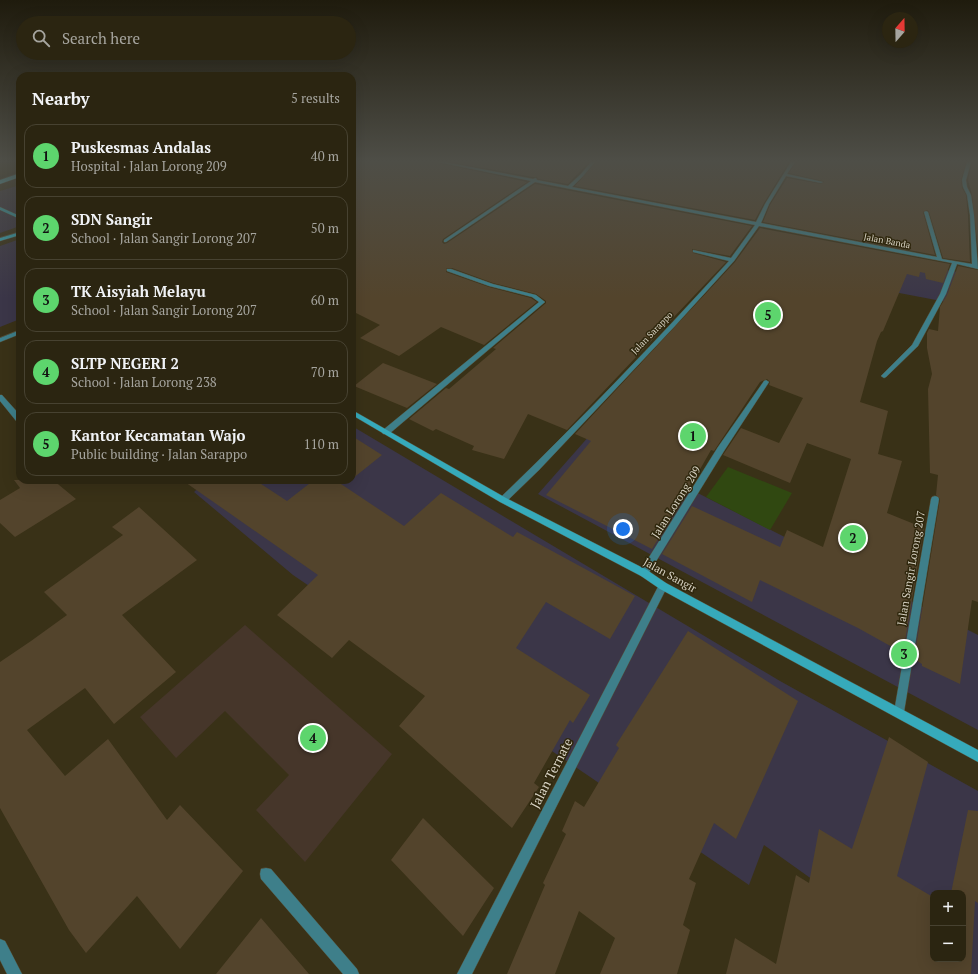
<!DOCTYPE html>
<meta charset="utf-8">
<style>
:root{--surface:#2b2511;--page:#37311f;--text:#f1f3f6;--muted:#a6a59f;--line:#474231;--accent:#5dd56d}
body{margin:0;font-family:"PT Serif",serif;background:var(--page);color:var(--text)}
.controls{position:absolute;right:12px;bottom:12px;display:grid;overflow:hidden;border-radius:8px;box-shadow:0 4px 16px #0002}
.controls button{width:36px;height:36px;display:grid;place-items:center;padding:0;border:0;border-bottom:1px solid var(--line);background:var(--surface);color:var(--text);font:20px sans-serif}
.compass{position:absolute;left:882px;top:12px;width:36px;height:36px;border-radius:50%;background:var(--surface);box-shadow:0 4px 16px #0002;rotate:20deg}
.you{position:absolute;left:623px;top:529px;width:14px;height:14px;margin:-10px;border:3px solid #fff;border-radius:50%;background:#1a73e8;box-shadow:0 0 0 6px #1a73e833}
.badge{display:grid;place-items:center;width:26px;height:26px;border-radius:50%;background:var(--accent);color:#111;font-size:13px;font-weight:700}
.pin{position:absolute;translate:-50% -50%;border:2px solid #fff;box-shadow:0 1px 4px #0006}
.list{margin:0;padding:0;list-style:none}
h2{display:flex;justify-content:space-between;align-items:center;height:52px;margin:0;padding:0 16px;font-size:17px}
h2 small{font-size:13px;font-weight:400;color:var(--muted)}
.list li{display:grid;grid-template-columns:26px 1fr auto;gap:12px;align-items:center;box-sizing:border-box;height:64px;margin:0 8px 8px;padding:0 8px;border:1px solid var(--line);border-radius:12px}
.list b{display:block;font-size:15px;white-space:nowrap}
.list p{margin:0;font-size:13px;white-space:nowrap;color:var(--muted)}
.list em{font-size:13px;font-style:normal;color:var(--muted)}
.icon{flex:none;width:22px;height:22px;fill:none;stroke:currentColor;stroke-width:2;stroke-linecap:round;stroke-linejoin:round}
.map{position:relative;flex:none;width:978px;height:974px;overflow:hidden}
.search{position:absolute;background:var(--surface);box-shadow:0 4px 16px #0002;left:16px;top:16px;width:340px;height:44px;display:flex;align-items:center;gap:10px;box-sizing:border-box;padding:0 14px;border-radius:22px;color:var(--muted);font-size:15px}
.panel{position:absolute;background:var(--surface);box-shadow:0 4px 16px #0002;left:16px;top:72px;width:340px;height:412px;border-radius:12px}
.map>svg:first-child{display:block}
.commercial{fill:#3b3648;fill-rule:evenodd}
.built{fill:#403614}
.education{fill:#46362a}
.green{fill:#304811}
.building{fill:#53442c}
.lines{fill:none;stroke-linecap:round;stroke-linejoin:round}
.street-casing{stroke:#554e36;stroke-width:1}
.secondary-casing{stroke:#554e36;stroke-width:1}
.highway-casing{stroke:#554e36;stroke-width:1}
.street{fill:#3e7f8a;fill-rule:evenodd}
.secondary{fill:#36aabb;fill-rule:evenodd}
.highway{fill:#5ae4fa;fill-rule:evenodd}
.labels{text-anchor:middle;stroke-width:3;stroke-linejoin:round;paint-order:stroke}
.far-street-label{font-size:9px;fill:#d7d2c3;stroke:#2f270d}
.street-label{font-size:11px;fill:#d7d2c3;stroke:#2f270d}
.near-street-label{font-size:13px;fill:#d7d2c3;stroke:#2f270d}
</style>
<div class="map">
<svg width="978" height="974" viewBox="0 0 978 974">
<rect width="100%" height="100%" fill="#393117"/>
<!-- commercial -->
<path class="commercial" d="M 20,185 L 20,226 L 0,233 L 0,191 Z
M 769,232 L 789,319 L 674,481 L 978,635 L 978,730 L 538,494 Z
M 20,239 L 20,319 L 0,327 L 0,246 Z
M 911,263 L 978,276 L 978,308 L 894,292 Z
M 352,426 L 780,681 L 978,791 L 978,974 L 945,974 L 764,845 L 749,885 L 293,575 L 194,492 L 207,480 L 352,480 ZM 933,893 L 963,893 L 963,959 L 933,959 Z"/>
<!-- built -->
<path class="built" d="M 0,162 L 20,162 L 20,170 L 0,176 Z"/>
<!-- education -->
<path class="education" d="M 245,625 L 392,754 L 305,862 L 256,810 L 289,775 L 225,711 L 176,758 L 140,717 Z"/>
<!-- green -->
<path class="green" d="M 728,467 L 792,493 L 770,530 L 706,497 Z"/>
<!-- building -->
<path class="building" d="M 352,162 L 437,162 L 438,163 L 527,182 L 443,239 L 442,242 L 444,244 L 447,243 L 535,184 L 752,226 L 730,256 L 692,249 L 693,253 L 726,262 L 567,430 L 528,414 L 504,459 L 472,450 L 474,446 L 436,429 L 433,431 L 409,419 L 446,388 L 449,389 L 496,349 L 493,348 L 546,303 L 546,301 L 536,294 L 493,283 L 452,268 L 447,268 L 446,269 L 446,272 L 489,287 L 531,298 L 537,302 L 484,345 L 441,327 L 399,356 L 360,338 L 380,325 L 352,311 Z
M 450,162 L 589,162 L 568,184 L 538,179 L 537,177 L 533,177 Z
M 596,162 L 789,162 L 764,203 L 755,220 L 575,186 Z
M 796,162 L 966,162 L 961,180 L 962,188 L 966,195 L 968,215 L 970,262 L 943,258 L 929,212 L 927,210 L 923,212 L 935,255 L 763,222 L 770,205 L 787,178 L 821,184 L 824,182 L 823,181 L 789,173 Z
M 972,162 L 978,162 L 978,249 L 972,195 L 968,180 Z
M 760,228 L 950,264 L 943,283 L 926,279 L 925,273 L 920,272 L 919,277 L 907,274 L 883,331 L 881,332 L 877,341 L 860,402 L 888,411 L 878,454 L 902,461 L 887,513 L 924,528 L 903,653 L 858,628 L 760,580 L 752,602 L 662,554 L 692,506 L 780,547 L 787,530 L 823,547 L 851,459 L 807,443 L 790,483 L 723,455 L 741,428 L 779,443 L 803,398 L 769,385 L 770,382 L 767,379 L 760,382 L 714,451 L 711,450 L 682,501 L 652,549 L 546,495 L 591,441 L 575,434 L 735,262 Z
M 958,266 L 978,270 L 978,602 L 972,600 L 960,684 L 922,666 L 922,664 L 914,659 L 940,499 L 936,495 L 938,475 L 930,473 L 928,389 L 932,374 L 927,348 L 927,333 L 929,329 L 938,331 L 940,307 L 947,295 Z
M 383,363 L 437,384 L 407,408 L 354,386 Z
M 352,436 L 382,455 L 352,479 Z
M 14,480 L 53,480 L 76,499 L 15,537 L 0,523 L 0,500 L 20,488 Z
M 182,480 L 255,480 L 287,501 L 314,480 L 335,480 L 404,526 L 441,493 L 513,537 L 517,532 L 635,596 L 610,639 L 546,602 L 516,648 L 590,695 L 573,723 L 570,720 L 534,783 L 539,787 L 512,828 L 399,726 L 425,696 L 349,640 L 332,658 L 277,615 L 318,575 Z
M 139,507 L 197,560 L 122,615 L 176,672 L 114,724 L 85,688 L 27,730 L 65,776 L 108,739 L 167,820 L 180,805 L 243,871 L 180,949 L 137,896 L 86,953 L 69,930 L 0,808 L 0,662 L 31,641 L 67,615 L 44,592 L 123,535 L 112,527 Z
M 688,631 L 798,701 L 736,839 L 714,823 L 689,879 L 696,883 L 683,925 L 690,930 L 677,974 L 600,974 L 615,938 L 579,911 L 555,974 L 507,974 L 545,885 L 543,883 L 566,834 L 562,831 L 575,801 L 584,807 L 619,748 L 616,745 Z
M 889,737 L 928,762 L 897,876 L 933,897 L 933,959 L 963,959 L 963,893 L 951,893 L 968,810 L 978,811 L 978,903 L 975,901 L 971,974 L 726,974 L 735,938 L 776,964 L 796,875 L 809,883 L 819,829 L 852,849 Z
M 423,818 L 494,888 L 463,936 L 391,860 Z
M 261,918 L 309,974 L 216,974 Z"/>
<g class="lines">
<defs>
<path id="street" d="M 438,162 L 444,162 L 533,179 L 536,178 L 537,180 L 568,186 L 581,174 L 591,162 L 595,162 L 583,176 L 572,187 L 756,222 L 765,204 L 791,162 L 795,162 L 787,174 L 823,182 L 821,183 L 786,176 L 769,204 L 761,223 L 937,257 L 924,212 L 926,211 L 928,212 L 942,259 L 972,264 L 970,215 L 967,195 L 963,187 L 962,180 L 967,162 L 971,162 L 966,180 L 967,187 L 971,195 L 974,215 L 978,269 L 957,264 L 946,294 L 918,346 L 886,377 L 884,378 L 881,376 L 912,345 L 940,294 L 952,263 L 759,226 L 734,261 L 674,327 L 539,470 L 506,502 L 500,502 L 499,500 L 500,498 C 579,422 655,342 729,261 L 693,252 L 693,250 L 731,258 L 755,225 L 535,182 L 446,242 L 444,242 L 444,240 L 531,181 Z
M 447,269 L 451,269 L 493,284 L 536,295 L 545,302 L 389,434 L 383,434 L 382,432 L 383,430 L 539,302 L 532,297 L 489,286 L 447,271 Z
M 20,330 L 20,334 L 0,342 L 0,338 Z
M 766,380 L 769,382 L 724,451 L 647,576 L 644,577 L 641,576 L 639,573 L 641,570 L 718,447 L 764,381 Z
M 0,395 L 2,395 L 20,415 L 20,422 L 17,422 L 0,401 Z
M 935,496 L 938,497 L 939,499 L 904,712 L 903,716 L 899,717 L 895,716 L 894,712 L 931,499 L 932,497 Z
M 663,582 L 666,583 L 668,586 L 666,589 L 472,974 L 457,974 L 660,583 Z
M 266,868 L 271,869 L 357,969 L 359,974 L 343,974 L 261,879 L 260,874 L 261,869 Z
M 0,939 L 5,941 L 22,974 L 7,974 L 0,960 Z"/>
<path id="secondary" d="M 0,207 L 20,216 L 20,219 L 0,210 Z
M 20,232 L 20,235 L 0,241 L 0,238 Z
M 352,410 L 506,498 L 647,570 L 666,583 L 978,750 L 978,762 L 660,589 L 641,576 L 500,502 L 352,415 Z"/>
<path id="highway" d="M 20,173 L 20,177 L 0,184 L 0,180 Z"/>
</defs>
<!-- street casing -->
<use href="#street" class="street-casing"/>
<!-- secondary casing -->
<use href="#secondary" class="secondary-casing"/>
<!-- highway casing -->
<use href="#highway" class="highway-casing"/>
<!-- street -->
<use href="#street" class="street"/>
<!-- secondary -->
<use href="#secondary" class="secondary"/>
<!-- highway -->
<use href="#highway" class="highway"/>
</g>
<!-- sky -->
<linearGradient id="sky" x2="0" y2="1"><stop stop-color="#1f1b0d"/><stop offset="0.54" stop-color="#4e4e47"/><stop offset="1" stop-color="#4e4e47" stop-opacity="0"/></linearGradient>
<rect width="978" height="298" fill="url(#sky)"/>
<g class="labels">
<!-- far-street labels -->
<g class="far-street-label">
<text transform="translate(887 241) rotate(11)" y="3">Jalan Banda</text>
<text transform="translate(652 333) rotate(-46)" y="3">Jalan Sarappo</text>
</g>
<!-- street labels -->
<g class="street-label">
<text transform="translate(676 502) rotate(-58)" y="4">Jalan Lorong 209</text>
<text transform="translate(911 568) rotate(-80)" y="4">Jalan Sangir Lorong 207</text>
<text transform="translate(670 575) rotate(29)" y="4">Jalan Sangir</text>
</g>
<!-- near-street labels -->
<g class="near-street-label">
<text transform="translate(551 773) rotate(-63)" y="5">Jalan Ternate</text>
</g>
</g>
</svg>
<div class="controls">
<button>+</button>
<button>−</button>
</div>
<svg class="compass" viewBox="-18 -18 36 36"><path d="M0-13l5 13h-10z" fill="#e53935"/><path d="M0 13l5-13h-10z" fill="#a6a59f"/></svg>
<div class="you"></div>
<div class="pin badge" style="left:693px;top:436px">1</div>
<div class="pin badge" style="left:853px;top:538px">2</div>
<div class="pin badge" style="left:904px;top:654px">3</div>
<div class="pin badge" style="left:313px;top:738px">4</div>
<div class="pin badge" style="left:768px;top:315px">5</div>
<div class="search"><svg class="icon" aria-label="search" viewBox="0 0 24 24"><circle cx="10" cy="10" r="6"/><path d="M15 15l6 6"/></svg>Search here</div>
<section class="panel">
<h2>Nearby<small>5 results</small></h2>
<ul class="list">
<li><span class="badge">1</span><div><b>Puskesmas Andalas</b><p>Hospital · Jalan Lorong 209</p></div><em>40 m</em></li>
<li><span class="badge">2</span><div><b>SDN Sangir</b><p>School · Jalan Sangir Lorong 207</p></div><em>50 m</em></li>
<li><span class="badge">3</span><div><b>TK Aisyiah Melayu</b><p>School · Jalan Sangir Lorong 207</p></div><em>60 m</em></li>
<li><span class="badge">4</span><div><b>SLTP NEGERI 2</b><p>School · Jalan Lorong 238</p></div><em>70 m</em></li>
<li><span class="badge">5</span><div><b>Kantor Kecamatan Wajo</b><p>Public building · Jalan Sarappo</p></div><em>110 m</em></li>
</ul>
</section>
</div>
